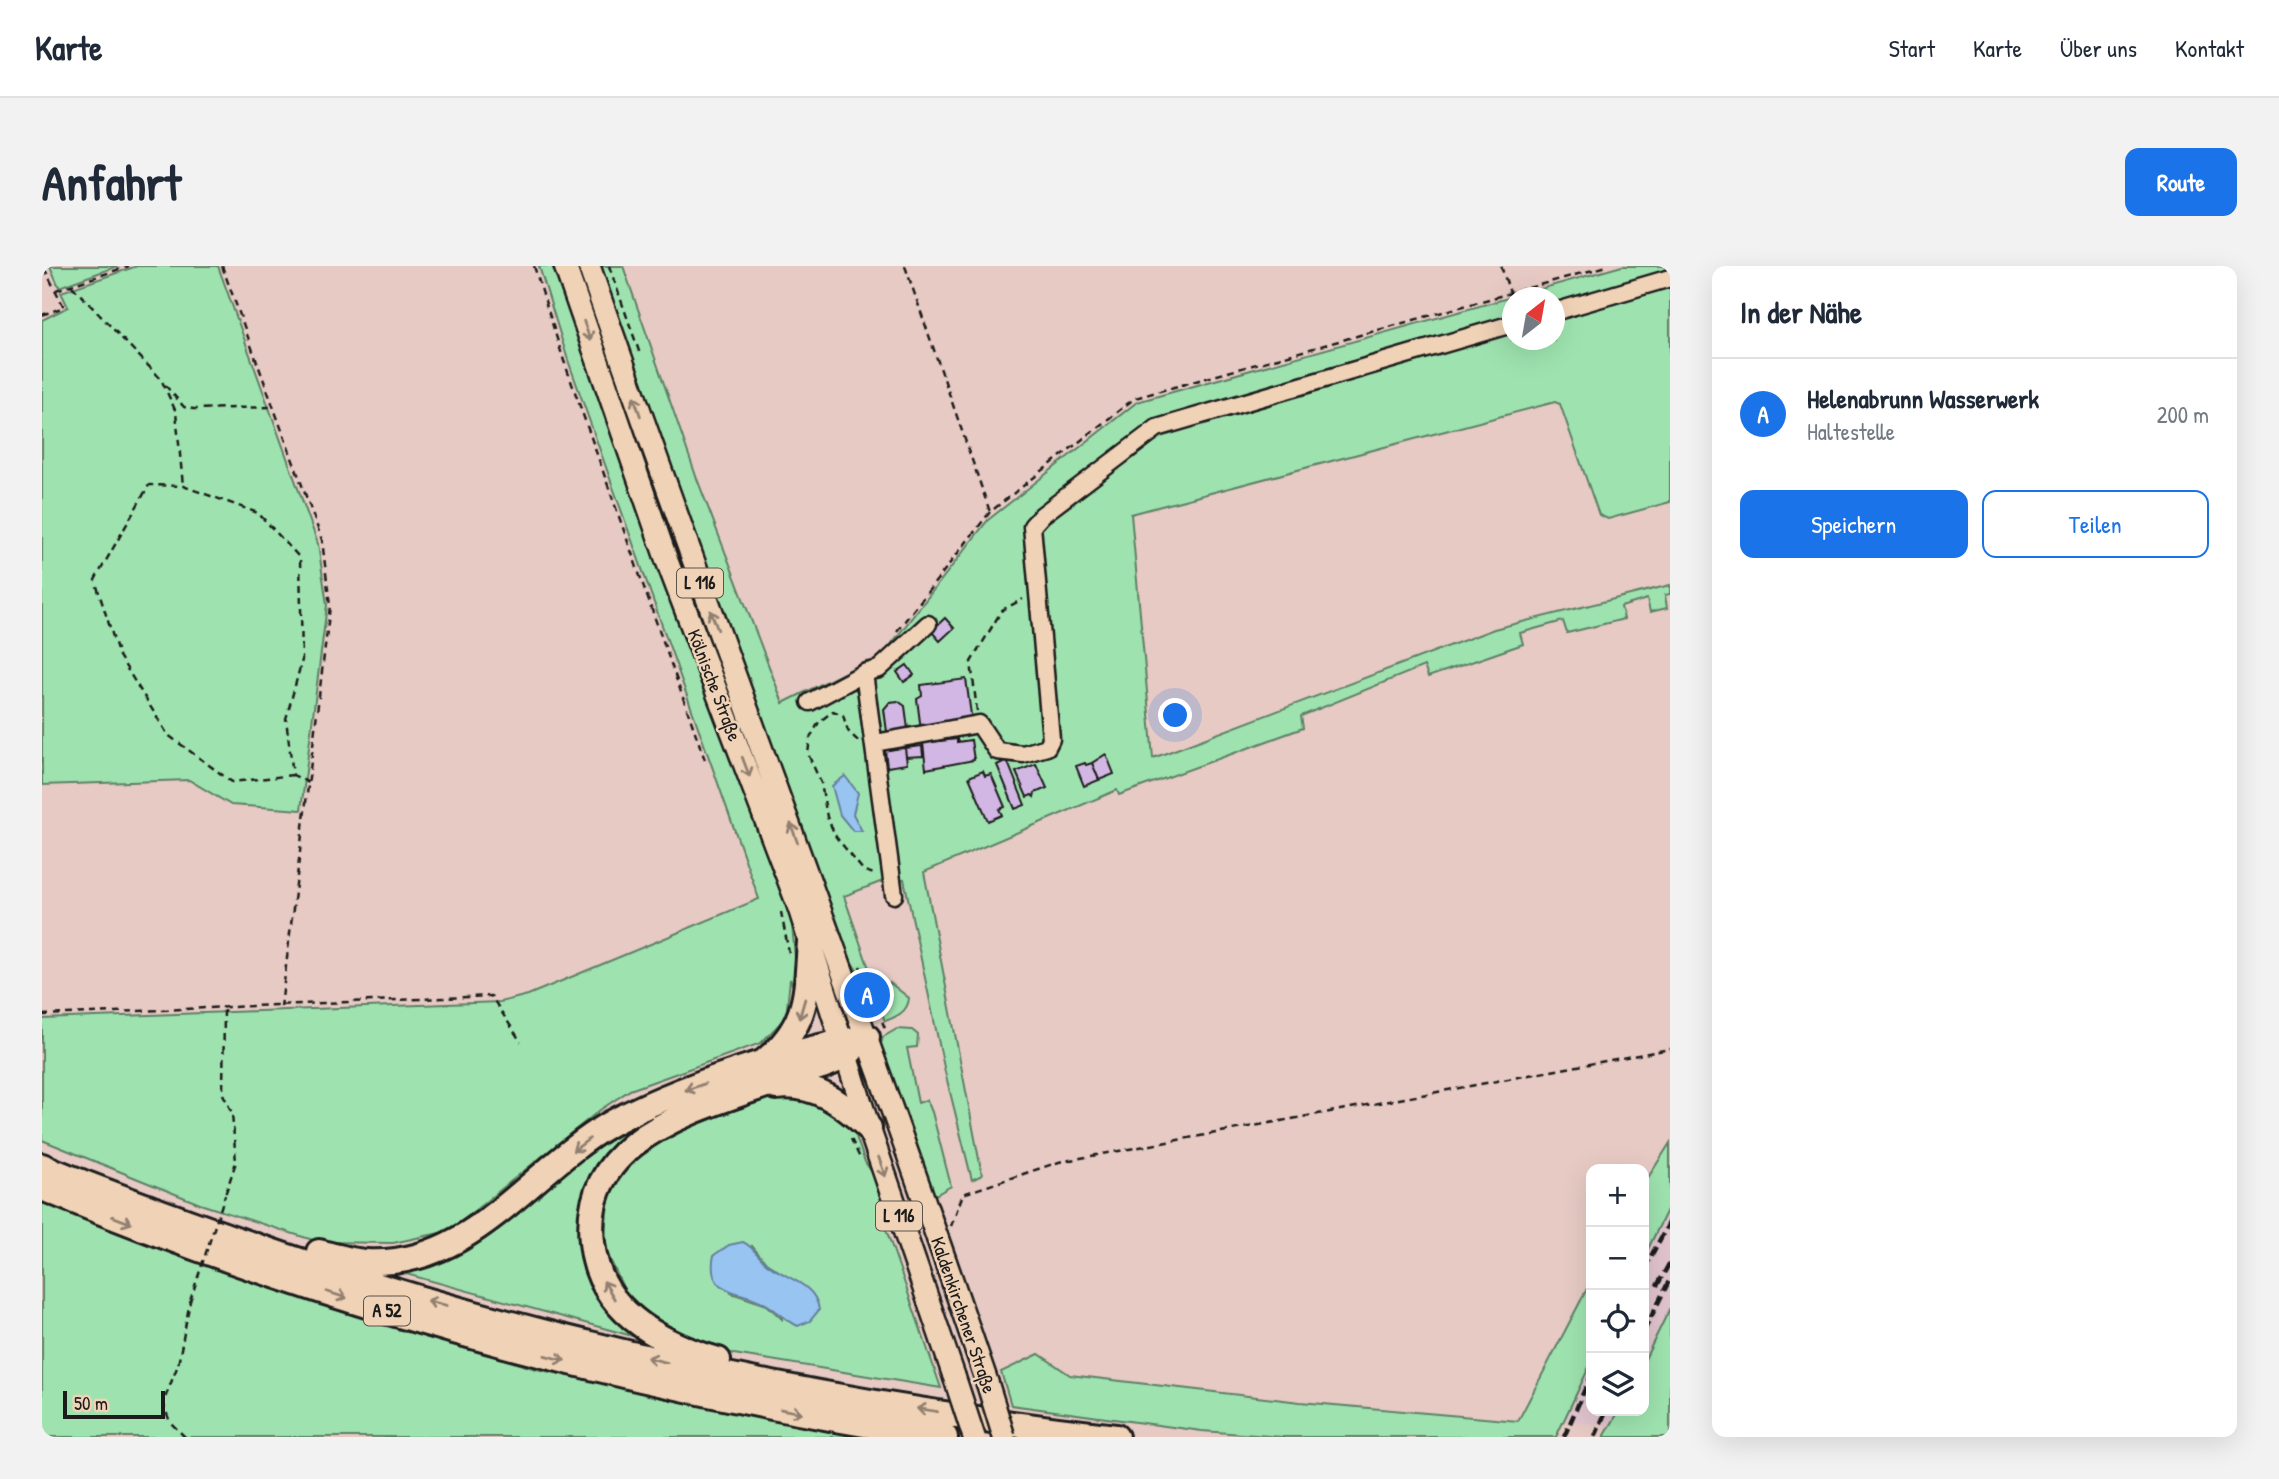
<!DOCTYPE html>
<html lang="de">
<meta charset="utf-8">
<style>
:root{--surface:#fff;--page:#f2f2f3;--text:#1f2937;--muted:#747a83;--line:#e0e1e3;--accent:#1a73e8}
body{margin:0;font-family:"Patrick Hand",sans-serif;background:var(--page);color:var(--text)}
.controls{position:absolute;right:21px;bottom:21px;display:grid;overflow:hidden;border-radius:14px;box-shadow:0 7px 28px #0002}
.controls button{width:63px;height:63px;display:grid;place-items:center;padding:0;border:0;border-bottom:2px solid var(--line);background:var(--surface);color:var(--text);font:35px sans-serif}
.compass{position:absolute;left:1460px;top:21px;width:63px;height:63px;border-radius:50%;background:var(--surface);box-shadow:0 7px 28px #0002;rotate:31deg}
.scale{position:absolute;left:21px;bottom:18px;width:102px;box-sizing:border-box;padding-left:7px;border:4px solid #1c1c1c;border-top:0;font-size:19px;line-height:24px;white-space:nowrap;color:#1c1c1c;-webkit-text-stroke:5px #f0d2b6;paint-order:stroke}
.you{position:absolute;left:1134px;top:450px;width:24px;height:24px;margin:-18px;border:5px solid #fff;border-radius:50%;background:#1a73e8;box-shadow:0 0 0 10px #1a73e833}
.badge{display:grid;place-items:center;width:46px;height:46px;border-radius:50%;background:var(--accent);color:#fff;font-size:23px;font-weight:700}
.pin{position:absolute;translate:-50% -50%;border:4px solid #fff;box-shadow:0 2px 7px #0006}
.list{margin:0;padding:0;list-style:none}
h2{display:flex;justify-content:space-between;align-items:center;height:91px;margin:0;padding:0 28px;font-size:30px}
h2 small{font-size:23px;font-weight:400;color:var(--muted)}
.list li{display:grid;grid-template-columns:46px 1fr auto;gap:21px;align-items:center;box-sizing:border-box;height:112px;padding:0 28px;border-top:2px solid var(--line)}
.list b{display:block;font-size:26px;white-space:nowrap}
.list p{margin:0;font-size:23px;white-space:nowrap;color:var(--muted)}
.list em{font-size:23px;font-style:normal;color:var(--muted)}
.actions{display:flex;gap:14px;padding:21px 28px}
.actions a{flex:1;padding:16px 0;border:2px solid var(--accent);border-radius:14px;text-align:center;font-size:24px;color:var(--accent)}
.actions .main{background:var(--accent);color:#fff}
.icon{flex:none;width:38px;height:38px;fill:none;stroke:currentColor;stroke-width:2;stroke-linecap:round;stroke-linejoin:round}
.map{position:relative;flex:none;width:1628px;height:1171px;overflow:hidden;border-radius:14px}
header{display:flex;align-items:center;gap:42px;box-sizing:border-box;height:98px;padding:0 35px;background:var(--surface);border-bottom:2px solid var(--line)}
header strong{font-size:33px}
nav{display:flex;gap:38px;margin-inline-start:auto;font-size:24px}
.intro{display:flex;align-items:center;justify-content:space-between;box-sizing:border-box;height:168px;padding:0 42px}
h1{margin:0;font-size:49px}
.button{padding:18px 32px;border-radius:14px;background:var(--accent);color:#fff;font-size:24px;font-weight:700}
main{display:flex;gap:42px;padding:0 42px}
aside{flex:1;background:var(--surface);border-radius:14px;box-shadow:0 7px 28px #0002}
.map>svg:first-child{display:block}
.built{fill:#e1c4ce}
.green{fill:#9ee3af;stroke:#5d8066;stroke-width:2;fill-rule:evenodd}
.water{fill:#98c4f2;stroke:#66819c;stroke-width:2}
.building{fill:#d2b7e4;stroke:#1c1c1c;stroke-width:2}
.lines{fill:none;stroke-linecap:round;stroke-linejoin:round}
.minor-casing{stroke:#1c1c1c;stroke-width:21}
.major-casing{stroke:#1c1c1c;stroke-width:26}
.highway-casing{stroke:#1c1c1c;stroke-width:30}
.path{stroke:#1c1c1c;stroke-width:2.5;stroke-dasharray:7 5;stroke-linecap:butt}
.minor{stroke:#f0d2b6;stroke-width:16}
.major{stroke:#f0d2b6;stroke-width:21}
.highway{stroke:#f0d2b6;stroke-width:24}
.rail{stroke:#1c1c1c;stroke-width:4.5;stroke-dasharray:10 5;stroke-linecap:butt}
.major-bridge-casing{stroke:#1c1c1c;stroke-width:26;stroke-linecap:butt}
.path-bridge{stroke:#1c1c1c;stroke-width:2.5;stroke-dasharray:7 5;stroke-linecap:butt}
.major-bridge{stroke:#f0d2b6;stroke-width:21}
.oneway{stroke:#918071}
.labels{text-anchor:middle;stroke-width:5;stroke-linejoin:round;paint-order:stroke}
.shield{fill:#f0d2b6;stroke:#5c534a;stroke-width:2}
.shield-label{font-size:18px;font-weight:bold;fill:#1c1c1c}
.street-label{font-size:19px;fill:#1c1c1c;stroke:#f0d2b6}
</style>
<header>
<strong>Karte</strong>
<nav><a>Start</a><a>Karte</a><a>Über uns</a><a>Kontakt</a></nav>
</header>
<div class="intro"><h1>Anfahrt</h1><a class="button">Route</a></div>
<main>
<div class="map">
<svg width="1628" height="1171" viewBox="0 0 1628 1171">
<rect width="100%" height="100%" fill="#e7cac4"/>
<filter id="ink" filterUnits="userSpaceOnUse"><feTurbulence type="fractalNoise" baseFrequency=".0143" numOctaves="2"/><feDisplacementMap in="SourceGraphic" scale="14" xChannelSelector="R" yChannelSelector="G"/><feConvolveMatrix kernelMatrix="1 2 1 2 8 2 1 2 1" color-interpolation-filters="sRGB"/></filter>
<g filter="url(#ink)">
<!-- built -->
<path class="built" d="M 1628,938 L 1628,1042 L 1602,1095 L 1602,991 Z
M 1549,1097 L 1549,1145 L 1577,1145 L 1570,1160 L 1521,1155 Z"/>
<!-- green -->
<path class="green" d="M 8,0 L 76,0 L 17,21 Z
M 95,0 L 176,0 L 276,278 L 285,339 L 259,544 L 189,539 L 147,514 L 0,519 L 0,54 L 26,41 L 19,26 Z
M 497,0 L 513,0 L 749,648 L 757,735 L 748,713 L 744,751 L 719,777 L 588,824 L 558,844 L 407,965 L 351,977 L 277,976 L 158,938 L 0,874 L 0,753 L 458,736 L 486,729 L 717,633 L 526,94 Z
M 530,0 L 538,0 L 770,640 L 763,642 Z
M 557,0 L 581,0 L 654,210 L 741,437 L 826,395 L 817,404 L 810,422 L 823,428 L 846,613 L 802,630 L 832,717 L 841,727 L 848,717 L 867,732 C 866,746 854,751 843,755 L 829,719 L 825,720 L 807,692 Z
M 1580,0 L 1628,0 L 1628,236 L 1566,253 L 1557,249 L 1518,138 L 1513,136 L 1089,248 L 1111,492 L 1452,363 L 1628,319 L 1628,328 L 1623,329 L 1625,342 L 1608,346 L 1605,333 L 1579,341 L 1582,353 L 1525,367 L 1521,355 L 1478,367 L 1481,378 L 1386,411 L 1382,400 L 1259,450 L 1261,462 L 1077,529 L 1075,524 L 882,606 L 940,909 L 930,914 L 903,806 L 862,613 L 852,615 L 829,414 L 833,399 L 946,254 L 1095,136 ZM 1470,32 L 1512,32 L 1512,74 L 1470,74 Z
M 855,763 L 870,764 L 876,769 L 875,781 L 865,782 L 876,837 L 885,834 L 890,846 L 909,920 L 890,931 L 838,781 L 841,771 Z
M 739,829 L 763,829 L 806,848 L 823,896 L 838,918 L 847,947 L 839,949 L 899,1122 L 692,1088 L 624,1062 L 584,1028 L 562,980 L 567,925 L 583,900 L 631,868 L 702,839 ZM 710,980 L 724,997 L 743,1009 L 740,1053 L 725,1039 L 689,1027 Z
M 604,850 L 556,897 L 543,946 L 543,979 L 605,1074 L 353,1005 Z
M 1628,877 L 1628,938 L 1602,991 L 1602,918 Z
M 0,931 L 282,1039 L 494,1103 L 826,1171 L 0,1171 Z
M 1549,1015 L 1549,1097 L 1514,1171 L 1241,1171 L 1160,1165 L 969,1139 L 959,1106 L 997,1088 L 1028,1109 L 1258,1136 L 1476,1155 Z
M 1628,1042 L 1628,1171 L 1562,1171 L 1577,1145 L 1602,1145 L 1602,1095 Z"/>
<!-- water -->
<path class="water" d="M 803,510 L 816,527 L 811,548 L 820,565 L 811,565 L 798,549 L 790,520 Z
M 701,976 C 712,981 716,991 725,998 C 744,1013 774,1017 777,1044 L 768,1055 L 756,1060 C 743,1054 736,1045 724,1038 C 700,1023 663,1031 672,989 L 687,979 Z"/>
<!-- building -->
<path class="building" d="M 903,352 L 912,362 L 898,375 L 889,365 Z
M 865,399 L 872,409 L 862,416 L 855,406 Z
M 924,413 L 930,456 L 879,464 L 875,433 L 880,430 L 879,419 Z
M 856,435 L 863,440 L 866,463 L 845,466 L 842,443 L 848,436 Z
M 915,473 L 915,476 L 929,474 L 932,494 L 884,503 L 881,477 Z
M 880,480 L 881,490 L 864,491 L 863,482 Z
M 863,482 L 865,498 L 845,501 L 843,484 Z
M 1064,488 L 1072,508 L 1057,514 L 1050,497 Z
M 965,494 L 983,539 L 973,543 L 955,499 Z
M 1043,497 L 1044,499 L 1050,497 L 1057,514 L 1042,520 L 1034,500 Z
M 994,498 L 1005,522 L 993,527 L 992,531 L 990,529 L 985,531 L 974,506 Z
M 941,505 L 943,510 L 949,508 L 963,541 L 957,543 L 960,549 L 946,555 L 927,511 Z"/>
<g class="lines">
<defs>
<path id="minor" d="M 1512,46 L 1628,12
M 822,407 L 852,629
M 768,436 L 822,407 L 837,403 L 886,358
M 833,477 L 937,458 L 955,485 L 981,488 L 1005,481 L 1009,473 L 990,260 L 1000,249 L 1115,162 L 1470,58"/>
<path id="major" d="M 523,0 L 625,295 L 756,639 L 827,862 L 912,1110
M 547,0 C 676,373 818,742 945,1116"/>
<path id="highway" d="M 723,795 C 767,758 764,729 768,676
M 734,821 C 772,816 800,837 827,862
M 0,900 C 61,926 125,948 188,971 C 474,1072 773,1137 1074,1171
M 0,922 C 289,1042 594,1124 903,1171
M 277,986 C 292,990 308,995 324,996 C 429,1002 486,906 568,858 C 634,821 750,784 825,771
M 676,1094 C 626,1080 566,1050 553,994 C 524,866 666,842 755,808 C 772,802 796,797 809,785"/>
</defs>
<!-- minor casing -->
<use href="#minor" class="minor-casing"/>
<!-- major casing -->
<use href="#major" class="major-casing"/>
<!-- highway casing -->
<use href="#highway" class="highway-casing"/>
<!-- path -->
<path class="path" d="M 180,0 L 280,274 L 288,340 L 239,741
M 492,0 L 522,95 L 663,494
M 567,0 L 598,88
M 863,0 L 948,246
M 1459,0 L 1468,27
M 30,20 L 119,113 L 134,146 L 141,220
M 14,24 L 87,0
M 0,49 L 22,41 L 1,0
M 123,119 L 142,141 L 151,143 L 232,141
M 855,365 L 948,246 L 1093,132 L 1565,0
M 935,445 L 929,396 L 960,344 L 981,333
M 816,475 L 806,465 L 801,449 L 791,445 L 777,456 L 768,472 L 766,488 L 779,517 L 785,551 L 794,571 L 821,604 L 834,609
M 251,509 L 190,516 L 126,469 L 77,390 L 53,314 L 107,219 L 141,220 L 216,247 L 258,292 L 260,394 L 244,453 L 251,509 L 267,517
M 739,646 L 747,687
M 818,700 L 844,765
M 182,744 L 181,828 L 190,847 L 194,896 L 183,929
M 0,749 L 449,730 L 479,776
M 809,873 L 818,892
M 909,960 L 921,928 L 1017,896 L 1628,783
M 143,1171 L 128,1156 L 121,1137 L 136,1099 L 148,1035"/>
<!-- minor -->
<use href="#minor" class="minor"/>
<!-- major -->
<use href="#major" class="major"/>
<!-- highway -->
<use href="#highway" class="highway"/>
<!-- rail -->
<path class="rail" d="M 1602,1003 L 1628,955
M 1615,1020 L 1628,996
M 1602,1065 L 1628,1013
M 1522,1171 L 1549,1109
M 1553,1171 L 1564,1145"/>
<defs>
<path id="major-bridge" d="M 912,1110 L 932,1171
M 945,1116 L 962,1171"/>
</defs>
<!-- major-bridge casing -->
<use href="#major-bridge" class="major-bridge-casing"/>
<!-- path-bridge -->
<path class="path-bridge" d="M 148,1035 L 183,929"/>
<!-- major-bridge -->
<use href="#major-bridge" class="major-bridge"/>
</g>
<!-- one-way arrows -->
<defs><path id="oneway-shaft" d="M-6 0H5M1.5-3L5.5 0L1.5 3" fill="none" stroke-width="1.6" stroke-linecap="round" stroke-linejoin="round" transform="scale(1.75)"/></defs>
<g class="oneway">
<use href="#oneway-shaft" transform="translate(545 65) rotate(71)"/>
<use href="#oneway-shaft" transform="translate(595 140) rotate(-109)"/>
<use href="#oneway-shaft" transform="translate(672 354) rotate(-111)"/>
<use href="#oneway-shaft" transform="translate(704 501) rotate(69)"/>
<use href="#oneway-shaft" transform="translate(752 567) rotate(-110)"/>
<use href="#oneway-shaft" transform="translate(760 743) rotate(106)"/>
<use href="#oneway-shaft" transform="translate(653 821) rotate(161)"/>
<use href="#oneway-shaft" transform="translate(539 879) rotate(143)"/>
<use href="#oneway-shaft" transform="translate(840 901) rotate(71)"/>
<use href="#oneway-shaft" transform="translate(80 954) rotate(21)"/>
<use href="#oneway-shaft" transform="translate(567 1024) rotate(-121)"/>
<use href="#oneway-shaft" transform="translate(295 1029) rotate(18)"/>
<use href="#oneway-shaft" transform="translate(395 1037) rotate(-165)"/>
<use href="#oneway-shaft" transform="translate(513 1092) rotate(14)"/>
<use href="#oneway-shaft" transform="translate(615 1094) rotate(-166)"/>
<use href="#oneway-shaft" transform="translate(885 1144) rotate(-171)"/>
<use href="#oneway-shaft" transform="translate(749 1145) rotate(10)"/>
</g>
</g>
<g class="labels">
<!-- shield labels -->
<g class="shield">
<rect x="635" y="302.5" width="46" height="29" rx="5"/>
<rect x="834" y="935.5" width="46" height="29" rx="5"/>
<rect x="322" y="1030.5" width="46" height="29" rx="5"/>
</g>
<g class="shield-label">
<text x="658" y="323">L 116</text>
<text x="857" y="956">L 116</text>
<text x="345" y="1051">A 52</text>
</g>
<!-- street labels -->
<g class="street-label">
<text transform="translate(673 419) rotate(69)" y="7">Kölnische Straße</text>
<text transform="translate(922 1049) rotate(71)" y="7">Kaldenkirchener Straße</text>
</g>
</g>
</svg>
<div class="controls">
<button>+</button>
<button>−</button>
<button><svg class="icon" aria-label="locate" viewBox="0 0 24 24"><circle cx="12" cy="12" r="6"/><path d="M12 2v4M12 18v4M2 12h4M18 12h4"/></svg></button>
<button><svg class="icon" aria-label="layers" viewBox="0 0 24 24"><path d="M12 4l9 5-9 5-9-5zM3 14l9 5 9-5"/></svg></button>
</div>
<svg class="compass" viewBox="-18 -18 36 36"><path d="M0-13l5 13h-10z" fill="#e53935"/><path d="M0 13l5-13h-10z" fill="#747a83"/></svg>
<div class="scale">50 m</div>
<div class="you"></div>
<div class="pin badge" style="left:825px;top:729px">A</div>
</div>
<aside>
<h2>In der Nähe<small></small></h2>
<ul class="list">
<li><span class="badge">A</span><div><b>Helenabrunn Wasserwerk</b><p>Haltestelle</p></div><em>200 m</em></li>
</ul>
<div class="actions"><a class="main">Speichern</a><a>Teilen</a></div>
</aside>
</main>
